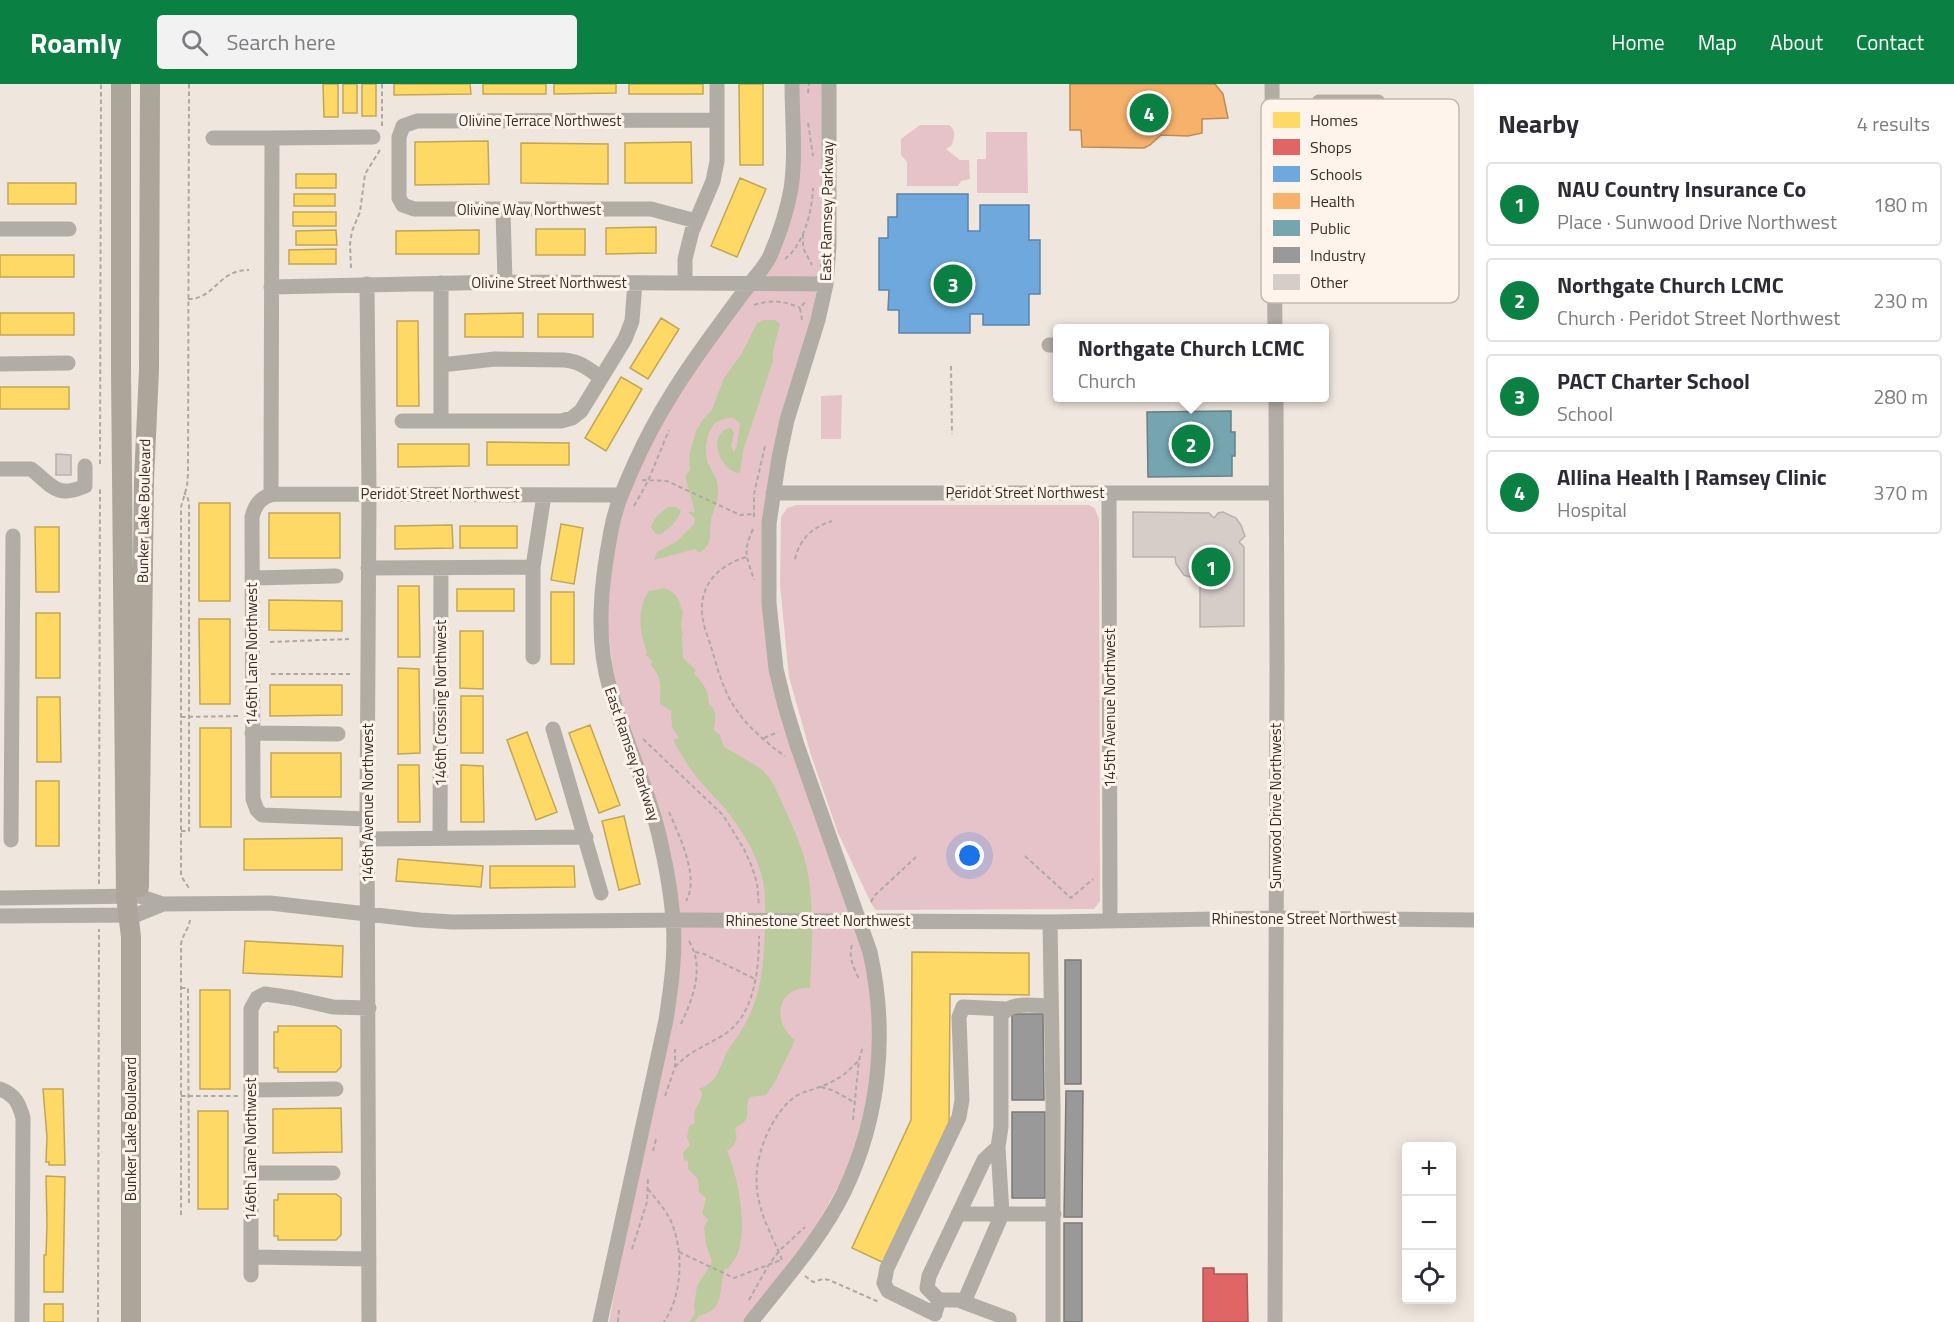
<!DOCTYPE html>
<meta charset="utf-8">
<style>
:root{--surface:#fff;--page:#f2f2f3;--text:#2b2b33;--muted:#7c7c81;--line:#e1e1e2;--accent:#0b8043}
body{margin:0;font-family:"Titillium Web",sans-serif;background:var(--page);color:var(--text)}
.controls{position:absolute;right:18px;bottom:18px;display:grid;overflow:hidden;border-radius:6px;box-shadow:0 3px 15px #0003}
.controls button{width:54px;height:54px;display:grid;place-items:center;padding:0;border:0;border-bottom:2px solid var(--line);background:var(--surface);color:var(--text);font:30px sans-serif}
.you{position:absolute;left:970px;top:772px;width:21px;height:21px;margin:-15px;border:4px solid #fff;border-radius:50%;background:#1a73e8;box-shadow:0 0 0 9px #1a73e833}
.badge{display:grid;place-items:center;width:39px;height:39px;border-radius:50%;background:var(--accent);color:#fff;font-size:20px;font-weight:700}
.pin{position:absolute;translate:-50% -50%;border:3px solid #fff;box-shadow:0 2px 6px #0006}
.popup{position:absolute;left:1053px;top:240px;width:276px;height:78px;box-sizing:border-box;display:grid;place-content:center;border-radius:6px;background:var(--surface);filter:drop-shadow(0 2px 4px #0005);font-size:20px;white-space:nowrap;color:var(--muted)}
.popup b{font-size:22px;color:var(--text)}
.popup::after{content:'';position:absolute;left:50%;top:100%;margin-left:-12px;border:12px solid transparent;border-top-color:var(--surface)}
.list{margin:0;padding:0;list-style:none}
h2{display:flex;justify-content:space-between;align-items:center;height:78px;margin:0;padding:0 24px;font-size:26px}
h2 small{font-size:20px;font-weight:400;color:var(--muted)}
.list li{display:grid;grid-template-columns:39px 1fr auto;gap:18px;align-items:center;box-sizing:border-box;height:84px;margin:0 12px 12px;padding:0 12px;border:2px solid var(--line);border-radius:6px}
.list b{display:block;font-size:22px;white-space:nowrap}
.list p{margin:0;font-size:20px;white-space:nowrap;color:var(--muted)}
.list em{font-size:20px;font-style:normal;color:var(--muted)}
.icon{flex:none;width:33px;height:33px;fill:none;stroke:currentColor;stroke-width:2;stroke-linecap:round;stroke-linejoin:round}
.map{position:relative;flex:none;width:1474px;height:1238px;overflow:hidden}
header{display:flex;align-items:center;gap:36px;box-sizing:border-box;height:84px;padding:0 30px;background:var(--accent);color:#fff}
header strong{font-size:28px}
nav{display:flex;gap:33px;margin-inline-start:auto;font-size:21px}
.search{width:420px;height:54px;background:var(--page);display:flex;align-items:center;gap:15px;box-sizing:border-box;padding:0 21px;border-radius:6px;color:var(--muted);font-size:22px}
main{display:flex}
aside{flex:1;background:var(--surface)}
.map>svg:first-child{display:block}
.green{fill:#e6c3c9}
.water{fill:#bccb9e}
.homes{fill:#ffd966;stroke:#c3a654;stroke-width:1.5}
.shops{fill:#e06666;stroke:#ad5654;stroke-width:1.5}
.schools{fill:#6fa8dc;stroke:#5e84a7;stroke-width:1.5}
.health{fill:#f6b26b;stroke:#bd8b58;stroke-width:1.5}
.public{fill:#76a5af;stroke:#638287;stroke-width:1.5}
.industry{fill:#999;stroke:#7c7a78;stroke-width:1.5}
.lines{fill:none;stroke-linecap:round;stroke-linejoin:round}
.stream{stroke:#bccb9e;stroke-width:4.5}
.building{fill:#d5cdc8;stroke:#b9b1ac;stroke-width:1.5}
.path{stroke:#aeaaa2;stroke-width:2;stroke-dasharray:4.5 3;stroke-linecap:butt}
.minor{stroke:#b2ada4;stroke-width:15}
.major{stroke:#aba59a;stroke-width:20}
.labels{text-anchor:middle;stroke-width:6;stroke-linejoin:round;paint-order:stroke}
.street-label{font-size:15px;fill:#37302a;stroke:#fef4eb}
.key{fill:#fef4eb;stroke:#c2b9b1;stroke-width:1.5}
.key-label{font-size:16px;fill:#37302a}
</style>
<header>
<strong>Roamly</strong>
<div class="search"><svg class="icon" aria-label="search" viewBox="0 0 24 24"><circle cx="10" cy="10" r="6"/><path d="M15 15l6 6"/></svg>Search here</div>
<nav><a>Home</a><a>Map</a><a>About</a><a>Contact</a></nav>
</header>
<main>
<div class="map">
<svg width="1474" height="1238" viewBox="0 0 1474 1238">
<rect width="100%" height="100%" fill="#efe6de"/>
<!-- green -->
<path class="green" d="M 798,0 L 822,0 L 821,174 L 813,229 L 793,298 L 766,532 L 867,881 L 875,952 L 869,1017 L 847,1086 L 816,1143 L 744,1238 L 609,1238 L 680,862 L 613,587 L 607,534 L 613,471 L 624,420 L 642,377 L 680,306 L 786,144 Z
M 920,41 L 949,41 C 957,47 954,53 952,61 L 946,65 L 960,76 L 969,76 L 970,95 L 961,97 L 958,102 L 907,102 L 907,78 L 901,71 L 901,55 Z
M 986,48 L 1027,48 L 1028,109 L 977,109 L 977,75 L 986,75 Z
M 842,311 L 841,355 L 821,355 L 821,312 Z
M 797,421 L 1089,421 L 1095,425 L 1099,435 L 1100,817 L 1094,825 L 876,826 L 872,821 L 838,749 L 811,671 L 789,593 L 780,501 L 781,433 L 787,424 Z"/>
<!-- water -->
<path class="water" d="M 764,236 L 775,236 L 780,240 L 773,267 L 773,277 L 743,367 L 740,389 C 720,389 705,347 731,344 L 734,349 L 731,362 L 734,368 L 737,362 L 740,339 L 732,333 C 724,335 716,336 712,343 C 706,352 704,370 708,379 C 713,391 719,393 718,409 C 718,419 713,427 711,436 C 708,451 715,459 699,469 L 695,465 L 654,476 L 657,468 L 676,458 L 694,440 L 695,434 L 688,428 L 695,428 L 685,392 L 690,386 L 689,372 L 696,347 L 704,334 L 712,326 L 724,294 L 742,269 L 757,239 Z
M 667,423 L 677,423 L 681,427 C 677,437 669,446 659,451 L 655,449 L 651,443 C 654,433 660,430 667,423 Z
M 664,504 C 674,508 680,513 681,525 L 683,527 L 681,543 L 683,550 L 682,552 L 683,574 L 696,586 L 694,590 C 703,597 709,609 709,620 C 719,628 714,637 714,646 L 720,651 L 724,663 C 736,670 750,677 762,686 C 772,694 778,710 783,721 C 793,743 804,766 808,790 C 814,822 812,871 810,904 C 777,902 771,938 795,956 L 776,996 L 766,1011 L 750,1013 C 744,1021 751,1031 744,1038 C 741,1041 737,1042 735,1044 C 738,1054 737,1061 727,1067 C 738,1092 748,1143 738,1169 C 736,1174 731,1180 728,1185 L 725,1184 C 718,1207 726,1226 698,1232 L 695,1230 L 694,1221 L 697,1202 L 712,1178 L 706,1160 L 704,1143 L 708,1136 L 702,1129 L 706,1114 L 699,1108 L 698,1095 L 688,1085 L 688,1077 L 684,1076 L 683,1069 L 690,1061 L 687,1053 L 689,1042 L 695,1039 C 691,1023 702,1021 702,1008 L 699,1005 C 721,998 720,975 732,960 C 761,923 764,885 765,839 C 765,824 766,808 762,793 C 758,776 749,759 739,744 C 727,724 709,709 695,691 C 686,680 680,668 673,656 L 679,654 L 672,643 L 671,627 L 660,620 C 660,601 663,595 650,580 L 653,578 L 646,571 L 647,568 C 640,551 636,525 649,507 Z"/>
<!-- homes -->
<path class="homes" d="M 323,0 L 338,0 L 338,33 L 324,33 Z
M 343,0 L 357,0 L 357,29 L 343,29 Z
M 362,0 L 376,0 L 376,32 L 362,32 Z
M 394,0 L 470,0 L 471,10 L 394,11 Z
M 483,0 L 546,0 L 546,10 L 483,10 Z
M 554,0 L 616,0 L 616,9 L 554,10 Z
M 629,0 L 703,0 L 703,10 L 629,10 Z
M 739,0 L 763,0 L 763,81 L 740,81 Z
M 488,57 L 489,100 L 415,101 L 415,58 Z
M 691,58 L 692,99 L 625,99 L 625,59 Z
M 521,59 L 608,60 L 608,100 L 521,99 Z
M 296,90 L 336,90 L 336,104 L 296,104 Z
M 740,94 L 766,105 L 737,173 L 711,162 Z
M 8,99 L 76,99 L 76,120 L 8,120 Z
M 294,110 L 335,110 L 335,122 L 294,122 Z
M 293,128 L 336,128 L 336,142 L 293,142 Z
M 656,143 L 656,169 L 606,170 L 606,144 Z
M 536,145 L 585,145 L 585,171 L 536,171 Z
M 336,146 L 337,161 L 296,161 L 296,147 Z
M 479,146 L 479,170 L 396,170 L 396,147 Z
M 336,165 L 336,180 L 289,180 L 289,166 Z
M 0,171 L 74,171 L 74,193 L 0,193 Z
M 0,229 L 74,229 L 74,251 L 0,251 Z
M 523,229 L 523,253 L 465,253 L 465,230 Z
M 538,230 L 593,230 L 593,253 L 538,253 Z
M 661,234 L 679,245 L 648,295 L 630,284 Z
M 397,237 L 418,237 L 419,322 L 397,322 Z
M 621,293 L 642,305 L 606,367 L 585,354 Z
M 0,303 L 69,303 L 69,325 L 0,325 Z
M 487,358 L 569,359 L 569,381 L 487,381 Z
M 398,360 L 469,360 L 469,382 L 398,383 Z
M 199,419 L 230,419 L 230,517 L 199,517 Z
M 269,429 L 340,429 L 340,474 L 269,474 Z
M 561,440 L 583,444 L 574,500 L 551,496 Z
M 452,441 L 453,464 L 395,465 L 395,442 Z
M 460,442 L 517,442 L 517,464 L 460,464 Z
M 35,443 L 59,443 L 59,508 L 36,508 Z
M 398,502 L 419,502 L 420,573 L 398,573 Z
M 457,505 L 514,505 L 514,527 L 457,527 Z
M 551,508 L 574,508 L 574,580 L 551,580 Z
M 269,516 L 342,517 L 342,547 L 269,546 Z
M 36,529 L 60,529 L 60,594 L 36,594 Z
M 199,535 L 230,535 L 230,620 L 200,620 Z
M 460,547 L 483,547 L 483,605 L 460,604 Z
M 398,584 L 419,585 L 420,669 L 398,670 Z
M 270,601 L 342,601 L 342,631 L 270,632 Z
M 461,612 L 483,612 L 483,669 L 461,669 Z
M 37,613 L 60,613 L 61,678 L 37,678 Z
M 590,641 L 620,721 L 599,729 L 569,649 Z
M 200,644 L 231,644 L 231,743 L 200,743 Z
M 527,648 L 557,728 L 536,736 L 507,656 Z
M 271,669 L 341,669 L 341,713 L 271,713 Z
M 398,681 L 419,681 L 420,738 L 398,738 Z
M 461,681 L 483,682 L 484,738 L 461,738 Z
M 36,697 L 59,697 L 59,762 L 36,762 Z
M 624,732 L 640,800 L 619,806 L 602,737 Z
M 342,754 L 342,786 L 244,786 L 244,755 Z
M 398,775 L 483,782 L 481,803 L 396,797 Z
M 490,782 L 574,782 L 575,803 L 490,804 Z
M 245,857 L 343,862 L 342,893 L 243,889 Z
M 912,868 L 1029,869 L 1029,911 L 950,910 L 949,1038 L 884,1179 L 852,1164 L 911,1036 Z
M 200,906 L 230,906 L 230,1005 L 200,1005 Z
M 278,942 L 336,942 L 341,946 L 341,983 L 336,988 L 278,988 L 278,984 L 274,984 L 274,948 L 278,948 Z
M 43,1005 L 63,1005 L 65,1081 L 49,1081 L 49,1078 L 46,1078 L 47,1053 Z
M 341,1024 L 342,1068 L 273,1069 L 273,1025 Z
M 198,1027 L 228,1027 L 228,1125 L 198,1125 Z
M 46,1092 L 65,1093 L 63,1208 L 44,1208 L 44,1171 L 46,1171 L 47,1140 Z
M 278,1110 L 336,1110 L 341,1114 L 341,1151 L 336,1156 L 278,1156 L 278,1152 L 274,1152 L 274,1116 L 278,1116 Z
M 44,1220 L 63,1220 L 63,1238 L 44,1238 Z"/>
<!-- shops -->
<path class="shops" d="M 1368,25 L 1368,99 L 1326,99 L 1326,26 Z
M 1404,30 L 1431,30 L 1430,94 L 1404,94 L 1404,78 L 1400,76 L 1400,48 L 1404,46 Z
M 1203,1184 L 1214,1184 L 1214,1190 L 1247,1190 L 1248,1238 L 1203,1238 Z"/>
<!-- schools -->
<path class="schools" d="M 897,110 L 968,110 L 968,147 L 980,147 L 980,121 L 1029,121 L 1029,156 L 1040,156 L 1040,210 L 1029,210 L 1029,241 L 983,241 L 983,230 L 970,230 L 970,249 L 899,249 L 899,226 L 888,226 L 889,206 L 879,206 L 879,154 L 888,154 L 888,133 L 897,133 Z"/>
<!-- health -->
<path class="health" d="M 1070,0 L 1215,0 L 1223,10 L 1228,34 L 1202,35 L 1202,49 L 1188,52 L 1161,51 L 1150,61 L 1144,64 L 1082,63 L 1081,46 L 1070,46 Z"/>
<!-- public -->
<path class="public" d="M 1231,327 L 1231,348 L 1235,348 L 1235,372 L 1232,372 L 1232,392 L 1148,393 L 1147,328 Z"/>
<!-- industry -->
<path class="industry" d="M 1065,876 L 1081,876 L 1081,1000 L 1065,1000 Z
M 1012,930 L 1043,930 L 1044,1016 L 1012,1016 Z
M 1066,1007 L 1083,1007 L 1082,1133 L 1064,1133 Z
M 1012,1028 L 1045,1028 L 1045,1114 L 1012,1114 Z
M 1064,1139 L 1082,1139 L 1082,1238 L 1064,1238 Z"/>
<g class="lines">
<!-- stream -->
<path class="stream" d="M 692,1238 L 697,1231"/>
</g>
<!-- building -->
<path class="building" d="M 56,370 L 71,371 L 71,391 L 56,391 Z
M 1133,428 L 1209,429 L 1214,434 L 1218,429 L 1223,428 L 1236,434 L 1241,441 L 1245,452 L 1239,458 L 1244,463 L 1244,542 L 1200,543 L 1200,496 L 1184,491 L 1176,480 L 1175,473 L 1133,473 Z"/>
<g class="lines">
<!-- path -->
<path class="path" d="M 189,0 L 188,390 L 187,402 L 181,423 L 181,792 L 189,804
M 808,9 L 809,0
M 808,39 L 813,72
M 382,42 L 382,0
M 803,150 L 803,164 L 812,181
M 785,175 C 804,160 812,128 813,104
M 351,184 L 350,160 L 352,147 L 360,128 L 365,90 L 380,66
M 188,215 C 216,215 217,186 249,186
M 754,221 C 770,216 784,216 800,224
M 802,236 L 800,224 L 807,216
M 951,282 L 952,350
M 100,380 L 101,0
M 642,396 L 667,397 L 740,431 L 754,430
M 634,422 L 648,397 L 669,346
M 754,433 L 754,410 L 765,362
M 753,445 C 742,470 747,472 754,496
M 746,473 C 720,481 700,499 702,529 C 703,542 709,556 713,569 C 719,590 725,611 738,628 C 747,642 771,663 785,672
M 795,475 C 800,454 813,443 832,437
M 270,558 L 349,555
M 271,590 L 350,590
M 181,633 L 238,632
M 764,654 L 778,648
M 643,655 L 723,731 L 744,765 L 752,783 L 757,799 L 759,822
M 669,728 C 679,751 700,794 686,817
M 181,747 L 189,747 L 189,419 L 187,412 L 184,409
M 1025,772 L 1071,814 L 1093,795
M 99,800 L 100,404
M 871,818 L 874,812 L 916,773
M 852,861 C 848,874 854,884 859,895
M 695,868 L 704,870 L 755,895
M 181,904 L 188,904 L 189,1122
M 681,940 C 693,914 705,884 689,857
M 675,983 C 689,967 708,961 725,950 C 755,930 759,884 759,852
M 821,1003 L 832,1006 L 854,1018
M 181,1012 L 238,1012
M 665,1012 L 675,983 L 675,965
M 853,1036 L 859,976 L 863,962
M 653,1067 L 656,1055
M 648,1105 C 656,1115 664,1124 670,1135 C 684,1165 683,1210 664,1238
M 181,1131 L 181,860 C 183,849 190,844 190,834
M 632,1165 L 647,1118 L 648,1093
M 679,1168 L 734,1194 L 781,1176
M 782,1176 C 778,1166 773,1156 769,1146 C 753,1111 752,1083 768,1048 C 775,1034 783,1021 796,1012 C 804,1007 813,1006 822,1002 C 837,997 848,988 859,976
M 805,1192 L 813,1198 L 823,1195 L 829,1196 L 879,1218
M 749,1216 L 768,1182 L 779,1167 L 805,1143
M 98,1238 L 99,845
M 618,1238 L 619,1224"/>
<!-- minor -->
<path class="minor" d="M 1272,0 L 1275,244
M 213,54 L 272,54
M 1327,115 L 1319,108 L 1319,18 L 1378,18 L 1377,158
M 503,126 L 505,198
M 696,137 L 651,125 L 414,125 L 403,121 L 399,114 L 399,53 L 403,42 L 417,37 L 717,36
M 0,145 L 69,145
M 1274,158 L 1396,158
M 1326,158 L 1327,115 L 1377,115
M 685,199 L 685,175 L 692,147 L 713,97 L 717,77 L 717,0
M 367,200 L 369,410 L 367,735 L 369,1238
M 271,203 L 505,198 L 826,200
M 1049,261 L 1058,261
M 0,280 L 68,279
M 441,281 L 495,275 L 564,276 C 579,277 588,284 600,293
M 402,337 L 561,337 L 572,334 L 581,327 L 625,255 L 632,237 L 635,199
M 441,337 L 441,199
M 0,385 L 31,385 C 52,401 56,415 85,402 L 85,382
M 773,409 L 1276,409
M 271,410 L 272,54 L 373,53
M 1109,410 L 1110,837
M 368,484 L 533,483
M 252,494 L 336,492
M 533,573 L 533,483 L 544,411
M 553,645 L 601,809
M 252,649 L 338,650
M 367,735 L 262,731 L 257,726 L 253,715 L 252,433 C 255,421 261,412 275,410 L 621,411
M 440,754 L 441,484
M 367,755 L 586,753
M 11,756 L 13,452
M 0,814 L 139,812 L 163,820 L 270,819 L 420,836 L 453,838 L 685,836 L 1050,838 L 1275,834 L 1474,836
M 0,832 L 136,831 L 163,820
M 1050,838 L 1053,1023 L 1053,1238
M 0,1005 C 15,1011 19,1019 23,1034 L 22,1238
M 251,1006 L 336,1005
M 251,1089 L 333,1089
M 958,1130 L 1054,1130
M 251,1173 L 369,1175
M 251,1191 L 251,925 L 257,914 L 265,910 L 293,914 L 333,923 L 369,924
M 939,1216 L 927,1204 L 929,1192 L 984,1076 L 998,1063 L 1001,1043 L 1001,932 C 1011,916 1034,922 1051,922
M 964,1218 L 1002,1130 L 998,1063
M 936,1226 L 939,1216 L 958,1216 L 1009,1235 L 1009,1238
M 935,1230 L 888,1207 L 884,1199 L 887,1184 L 959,1033 L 962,1016 L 959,933 L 963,923 L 1006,925
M 600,1238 L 666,936 C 671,903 676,869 673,836 C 671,807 665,776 658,747 C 646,699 623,653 610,605 C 595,554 601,498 611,447 C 615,423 625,402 634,381 C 657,329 686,286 720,240 C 731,225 741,211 753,196 C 759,188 766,181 770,172 C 779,151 787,127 791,105 C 796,71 792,34 792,0
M 751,1238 C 783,1197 821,1155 844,1108 C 880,1033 888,949 870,868 L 797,661 L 785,622 L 776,585 L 769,519 L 769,439 L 779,374 L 787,336 L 818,236 L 826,200 L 829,163 L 829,0
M 1275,1238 L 1277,580 L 1276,314"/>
<!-- major -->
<path class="major" d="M 121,0 L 121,286 L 126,811 L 131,853 L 131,1238
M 139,803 L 144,396 L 149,286 L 150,0"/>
</g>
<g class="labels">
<!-- street labels -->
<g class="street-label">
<text x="540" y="42">Olivine Terrace Northwest</text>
<text x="529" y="131">Olivine Way Northwest</text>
<text transform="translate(827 127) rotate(-89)" y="5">East Ramsey Parkway</text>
<text x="549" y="204">Olivine Street Northwest</text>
<text x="1025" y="414">Peridot Street Northwest</text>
<text x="440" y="415">Peridot Street Northwest</text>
<text transform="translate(144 427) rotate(-89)" y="5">Bunker Lake Boulevard</text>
<text transform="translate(252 570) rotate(-90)" y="5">146th Lane Northwest</text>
<text transform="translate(441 619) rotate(-90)" y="5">146th Crossing Northwest</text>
<text transform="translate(1110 624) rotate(-90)" y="5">145th Avenue Northwest</text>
<text transform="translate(632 670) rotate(71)" y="5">East Ramsey Parkway</text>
<text transform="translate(368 719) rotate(-90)" y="5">146th Avenue Northwest</text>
<text transform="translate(1276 722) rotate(-90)" y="5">Sunwood Drive Northwest</text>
<text x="1304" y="840">Rhinestone Street Northwest</text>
<text x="818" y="842">Rhinestone Street Northwest</text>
<text transform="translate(131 1045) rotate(-90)" y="5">Bunker Lake Boulevard</text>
<text transform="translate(251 1065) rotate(-90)" y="5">146th Lane Northwest</text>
</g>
</g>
<!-- legend -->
<rect x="1261" y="15" width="198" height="204" rx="9" class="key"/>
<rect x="1273" y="28" width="27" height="16" fill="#ffd966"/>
<rect x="1273" y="55" width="27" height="16" fill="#e06666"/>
<rect x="1273" y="82" width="27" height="16" fill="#6fa8dc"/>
<rect x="1273" y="109" width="27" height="16" fill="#f6b26b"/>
<rect x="1273" y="136" width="27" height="16" fill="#76a5af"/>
<rect x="1273" y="163" width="27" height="16" fill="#999"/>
<rect x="1273" y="190" width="27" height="16" fill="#d5cdc8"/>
<g class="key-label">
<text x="1310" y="42">Homes</text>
<text x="1310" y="69">Shops</text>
<text x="1310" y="96">Schools</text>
<text x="1310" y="123">Health</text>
<text x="1310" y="150">Public</text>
<text x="1310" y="177">Industry</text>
<text x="1310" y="204">Other</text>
</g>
</svg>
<div class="controls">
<button>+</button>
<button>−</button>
<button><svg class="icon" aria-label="locate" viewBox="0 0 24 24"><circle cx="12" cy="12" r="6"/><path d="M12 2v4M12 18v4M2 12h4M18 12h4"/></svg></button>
</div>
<div class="you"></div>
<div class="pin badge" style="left:1211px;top:483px">1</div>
<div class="pin badge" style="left:1191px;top:360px">2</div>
<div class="popup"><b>Northgate Church LCMC</b>Church</div>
<div class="pin badge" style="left:953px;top:200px">3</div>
<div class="pin badge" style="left:1149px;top:29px">4</div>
</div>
<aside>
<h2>Nearby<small>4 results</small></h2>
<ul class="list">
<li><span class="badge">1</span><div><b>NAU Country Insurance Co</b><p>Place · Sunwood Drive Northwest</p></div><em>180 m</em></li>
<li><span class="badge">2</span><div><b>Northgate Church LCMC</b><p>Church · Peridot Street Northwest</p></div><em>230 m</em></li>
<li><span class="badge">3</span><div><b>PACT Charter School</b><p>School</p></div><em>280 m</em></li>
<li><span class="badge">4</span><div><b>Allina Health | Ramsey Clinic</b><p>Hospital</p></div><em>370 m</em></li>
</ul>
</aside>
</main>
